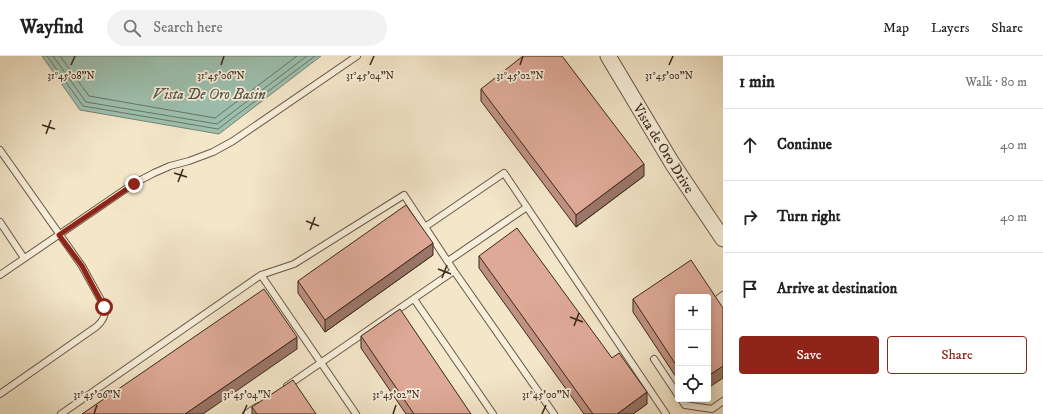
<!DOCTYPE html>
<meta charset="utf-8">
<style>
:root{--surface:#fff;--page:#f2f2f2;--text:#222;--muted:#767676;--line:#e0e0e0;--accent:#8f2418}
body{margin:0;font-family:"IM FELL DW Pica",serif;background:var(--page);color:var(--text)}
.controls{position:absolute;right:12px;bottom:12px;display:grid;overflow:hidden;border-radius:4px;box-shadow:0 2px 10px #0003}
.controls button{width:36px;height:36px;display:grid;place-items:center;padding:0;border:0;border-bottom:1px solid var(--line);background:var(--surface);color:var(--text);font:20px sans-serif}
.stop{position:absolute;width:12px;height:12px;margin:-9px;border:3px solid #8f2418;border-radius:50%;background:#fff}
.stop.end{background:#8f2418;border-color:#fff;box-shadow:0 1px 4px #0008}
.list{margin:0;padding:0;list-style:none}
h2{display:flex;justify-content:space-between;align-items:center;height:52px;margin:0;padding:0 16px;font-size:17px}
h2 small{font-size:13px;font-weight:400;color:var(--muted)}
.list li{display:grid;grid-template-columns:26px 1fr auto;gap:12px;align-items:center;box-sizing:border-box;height:72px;padding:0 16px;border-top:1px solid var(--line)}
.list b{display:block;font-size:15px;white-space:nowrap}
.list em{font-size:13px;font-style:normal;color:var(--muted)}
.actions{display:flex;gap:8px;padding:12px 16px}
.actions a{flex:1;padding:9px 0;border:1px solid var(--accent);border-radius:4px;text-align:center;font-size:14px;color:var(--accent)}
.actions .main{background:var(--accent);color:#fff}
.icon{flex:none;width:22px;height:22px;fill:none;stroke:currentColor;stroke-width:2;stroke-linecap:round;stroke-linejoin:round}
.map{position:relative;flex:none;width:723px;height:358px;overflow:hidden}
header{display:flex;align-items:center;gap:24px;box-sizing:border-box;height:56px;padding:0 20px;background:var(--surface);border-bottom:1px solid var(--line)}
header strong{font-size:19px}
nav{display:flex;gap:22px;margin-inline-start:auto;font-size:14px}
.search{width:280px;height:36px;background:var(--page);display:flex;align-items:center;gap:10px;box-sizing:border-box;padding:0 14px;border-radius:22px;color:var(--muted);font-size:15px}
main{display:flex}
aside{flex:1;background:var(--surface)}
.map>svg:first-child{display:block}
.water{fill:#9dc0af;stroke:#758373}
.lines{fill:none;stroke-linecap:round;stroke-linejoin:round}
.shore{stroke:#6b7464;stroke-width:1}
.service-casing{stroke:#685746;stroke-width:8}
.tertiary-casing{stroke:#685746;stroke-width:17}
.service{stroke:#f7efdc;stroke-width:6}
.tertiary{stroke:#f7efdc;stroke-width:15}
.wall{fill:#bf9182;stroke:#39271a}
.shaded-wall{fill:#9b766a;stroke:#39271a}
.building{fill:#dea997;stroke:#39271a}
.route{stroke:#8f2418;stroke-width:5}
.ticks{fill:none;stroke:#39271a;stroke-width:1.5}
.labels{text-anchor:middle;stroke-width:3.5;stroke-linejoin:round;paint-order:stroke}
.street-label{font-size:14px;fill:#39271a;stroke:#f7efdc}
.water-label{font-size:15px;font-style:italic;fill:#575547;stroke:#f7efdc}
.ticks-label{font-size:10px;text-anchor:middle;fill:#39271a;stroke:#f7efdc;stroke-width:3.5;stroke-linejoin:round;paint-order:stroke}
</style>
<header>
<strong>Wayfind</strong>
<div class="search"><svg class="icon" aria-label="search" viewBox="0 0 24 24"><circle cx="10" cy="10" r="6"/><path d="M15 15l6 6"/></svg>Search here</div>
<nav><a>Map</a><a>Layers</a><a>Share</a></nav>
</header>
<main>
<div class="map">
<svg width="723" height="358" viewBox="0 0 723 358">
<rect width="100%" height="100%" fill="#f3e6c9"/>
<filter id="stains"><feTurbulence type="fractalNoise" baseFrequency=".005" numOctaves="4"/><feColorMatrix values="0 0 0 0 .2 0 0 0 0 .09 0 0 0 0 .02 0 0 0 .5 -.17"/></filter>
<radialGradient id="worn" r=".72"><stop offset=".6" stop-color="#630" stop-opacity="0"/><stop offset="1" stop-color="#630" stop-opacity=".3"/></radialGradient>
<!-- water -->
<path class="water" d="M 42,0 L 321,0 L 219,78 L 80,54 Z"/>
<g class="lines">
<!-- shore -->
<path class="shore" d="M 47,0 L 83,50 L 218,73 L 315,0
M 53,0 L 86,46 L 217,68 L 307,0
M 60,0 L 89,40 L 215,62 L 297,0"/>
<defs>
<path id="service" d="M 0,94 L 82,210 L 102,246 C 107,257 105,263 96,271 L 0,338
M 0,166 L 24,202
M 425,171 L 504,117 L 666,358
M 448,205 L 527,151
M 0,219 L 133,128 L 154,117 L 170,110 L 189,105 L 213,96 L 233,85 L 357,0
M 261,219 L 356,358
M 723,239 L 719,242 L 723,249
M 414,243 L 493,358
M 654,303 L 678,339
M 287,330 L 454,215
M 681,343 L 685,349 L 712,353 L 723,345
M 61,358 L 261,219 L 294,208 L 404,139 L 454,215 L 554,358
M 246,358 L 258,350"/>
<path id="tertiary" d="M 608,0 L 672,107 L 723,183"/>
</defs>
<!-- service casing -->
<use href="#service" class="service-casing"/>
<!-- tertiary casing -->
<use href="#tertiary" class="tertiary-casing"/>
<!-- service -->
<use href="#service" class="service"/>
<!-- tertiary -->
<use href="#tertiary" class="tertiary"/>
</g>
<!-- wall -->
<path class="wall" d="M 481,33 L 644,120 L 576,171 L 481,45 Z
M 433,199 L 325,276 L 298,237 L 298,225 Z
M 479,200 L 612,302 L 647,348 L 633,358 L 584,358 L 479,212 Z
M 678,241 L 678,324 L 633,256 L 633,243 Z
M 361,280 L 471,358 L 406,358 L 361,292 Z
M 252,351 L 316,358 L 252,358 Z"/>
<!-- shaded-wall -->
<path class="shaded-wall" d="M 644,108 L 644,120 L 576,171 L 576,159 Z
M 433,187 L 433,199 L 325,276 L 325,264 Z
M 297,281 L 297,293 L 203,358 L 185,358 Z
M 723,310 L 723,322 L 708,332 L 708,320 Z
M 647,336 L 647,348 L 633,358 L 617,358 Z"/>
<!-- building -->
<path class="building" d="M 523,0 L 562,0 L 644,108 L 576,159 L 481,33 Z
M 406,149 L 433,187 L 325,264 L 298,225 Z
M 517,172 L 612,302 L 619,297 L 647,336 L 617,358 L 593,358 L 479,200 Z
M 691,204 L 723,252 L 723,310 L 708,320 L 708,241 L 678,241 L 678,312 L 633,243 Z
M 264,233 L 297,281 L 185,358 L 82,358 Z
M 400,253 L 471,358 L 414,358 L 361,280 Z
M 293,324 L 316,358 L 257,358 L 252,351 Z"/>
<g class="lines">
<!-- route -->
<path class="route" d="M 104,251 L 82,210 L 59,179 L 134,128"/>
</g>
<!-- ticks -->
<path class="ticks" d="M 71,9 L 75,0M 221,9 L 224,0M 370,9 L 374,0M 520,9 L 523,0M 669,9 L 673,0M 42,69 L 55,73M 46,78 L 51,64M 174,117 L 187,121M 178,126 L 183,113M 306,165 L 319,170M 310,174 L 315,161M 438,213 L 451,218M 442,222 L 447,209M 570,261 L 583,266M 574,270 L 579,257M 94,358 L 97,349M 243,358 L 247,349M 393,358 L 396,349M 542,358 L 546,349"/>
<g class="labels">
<!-- street labels -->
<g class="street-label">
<text transform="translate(664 92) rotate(58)" y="5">Vista de Oro Drive</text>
</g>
<!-- water labels -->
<g class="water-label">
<text x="209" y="43">Vista De Oro Basin</text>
</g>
</g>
<g class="ticks-label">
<text x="71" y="23">31°45'08"N</text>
<text x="221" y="23">31°45'06"N</text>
<text x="370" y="23">31°45'04"N</text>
<text x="520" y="23">31°45'02"N</text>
<text x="669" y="23">31°45'00"N</text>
<text x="97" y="342">31°45'06"N</text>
<text x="247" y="342">31°45'04"N</text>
<text x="396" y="342">31°45'02"N</text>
<text x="546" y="342">31°45'00"N</text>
</g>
<rect width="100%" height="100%" filter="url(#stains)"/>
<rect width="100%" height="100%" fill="url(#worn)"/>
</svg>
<div class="controls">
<button>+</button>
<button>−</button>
<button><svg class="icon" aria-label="locate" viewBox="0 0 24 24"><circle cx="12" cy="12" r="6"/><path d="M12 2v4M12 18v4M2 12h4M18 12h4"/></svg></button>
</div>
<div class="stop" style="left:104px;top:251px"></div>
<div class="stop end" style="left:134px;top:128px"></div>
</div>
<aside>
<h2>1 min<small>Walk · 80 m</small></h2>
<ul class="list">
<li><svg class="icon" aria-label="ahead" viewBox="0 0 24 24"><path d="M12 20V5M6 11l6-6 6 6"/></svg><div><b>Continue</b></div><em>40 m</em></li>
<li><svg class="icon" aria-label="right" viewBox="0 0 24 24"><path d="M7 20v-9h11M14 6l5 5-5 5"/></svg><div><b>Turn right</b></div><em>40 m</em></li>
<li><svg class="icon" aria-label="arrive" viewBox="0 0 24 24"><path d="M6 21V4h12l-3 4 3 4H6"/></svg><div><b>Arrive at destination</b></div></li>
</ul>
<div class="actions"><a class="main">Save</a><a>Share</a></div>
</aside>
</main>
